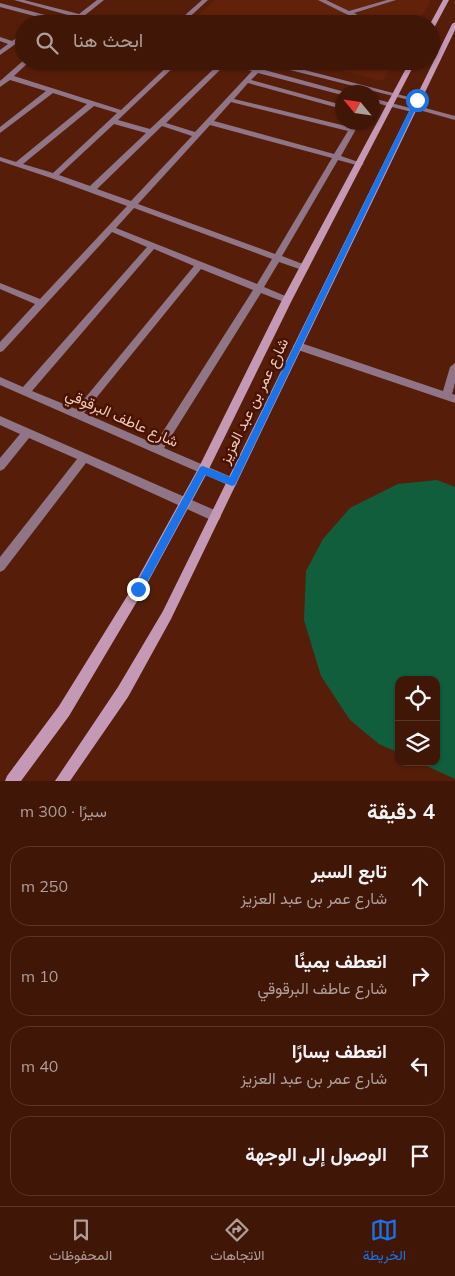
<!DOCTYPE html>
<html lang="ar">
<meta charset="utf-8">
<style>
:root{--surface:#401607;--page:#471f11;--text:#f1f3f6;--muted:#ae9f9b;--line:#593528;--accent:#1a73e8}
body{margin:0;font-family:Mulish,Vazirmatn,sans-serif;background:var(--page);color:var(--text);direction:rtl}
.controls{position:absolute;right:15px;bottom:15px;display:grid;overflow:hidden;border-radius:10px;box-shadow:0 1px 4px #0004}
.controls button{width:45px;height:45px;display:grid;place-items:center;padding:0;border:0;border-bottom:1px solid var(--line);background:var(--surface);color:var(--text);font:25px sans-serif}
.compass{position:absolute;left:335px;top:85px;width:45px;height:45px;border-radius:50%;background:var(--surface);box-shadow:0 1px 4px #0004;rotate:299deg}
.stop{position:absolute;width:15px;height:15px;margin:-11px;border:4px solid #1a73e8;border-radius:50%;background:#fff}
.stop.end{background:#1a73e8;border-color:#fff;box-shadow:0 1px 5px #0008}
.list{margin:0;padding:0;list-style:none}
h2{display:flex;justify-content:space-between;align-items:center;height:65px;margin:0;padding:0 20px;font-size:21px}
h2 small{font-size:16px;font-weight:400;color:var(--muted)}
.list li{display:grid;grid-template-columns:32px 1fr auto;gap:15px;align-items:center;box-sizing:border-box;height:80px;margin:0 10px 10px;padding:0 10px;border:1px solid var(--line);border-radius:20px}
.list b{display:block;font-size:19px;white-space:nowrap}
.list p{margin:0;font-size:16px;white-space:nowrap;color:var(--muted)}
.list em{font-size:16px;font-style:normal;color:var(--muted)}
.icon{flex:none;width:28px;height:28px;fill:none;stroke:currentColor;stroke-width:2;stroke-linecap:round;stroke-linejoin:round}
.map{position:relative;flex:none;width:455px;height:781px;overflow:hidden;direction:ltr}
.search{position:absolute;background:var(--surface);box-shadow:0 1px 4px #0004;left:15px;right:15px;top:15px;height:55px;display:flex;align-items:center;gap:12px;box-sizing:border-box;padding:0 18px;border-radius:28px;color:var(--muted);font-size:19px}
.sheet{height:425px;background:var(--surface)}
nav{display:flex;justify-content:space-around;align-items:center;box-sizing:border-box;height:70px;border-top:1px solid var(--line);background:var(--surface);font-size:14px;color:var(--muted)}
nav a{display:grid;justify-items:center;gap:2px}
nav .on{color:var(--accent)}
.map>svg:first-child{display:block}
.built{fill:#62220a}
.green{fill:#115e3d}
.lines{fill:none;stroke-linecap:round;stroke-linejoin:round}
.lane{fill:#8f7586;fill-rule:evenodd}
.street{fill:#8f7586;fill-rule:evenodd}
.secondary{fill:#c499b5;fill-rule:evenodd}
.route{fill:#1a73e8}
.labels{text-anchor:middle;stroke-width:5;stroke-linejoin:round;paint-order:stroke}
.street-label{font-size:15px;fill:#ecc8bc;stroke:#4a1300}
</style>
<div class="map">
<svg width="455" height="781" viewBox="0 0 455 781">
<rect width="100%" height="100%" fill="#561e09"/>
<!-- built -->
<path class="built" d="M 215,0 L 431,0 L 417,24 L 188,24 Z
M 304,61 L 394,61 L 383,81 Z"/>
<!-- green -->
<path class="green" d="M 437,480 L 455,487 L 455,779 L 418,762 L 436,762 L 436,680 L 399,680 L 399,753 L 379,744 L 350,720 L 321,676 L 304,620 L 306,571 L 323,539 L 350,508 L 398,484 Z"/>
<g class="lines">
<!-- lane -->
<path class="lane" d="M 318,0 L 326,0 L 349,11 L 387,0 L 396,0 L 354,13 L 374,24 L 366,24 Z
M 414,105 L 455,116 L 455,120 L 412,108 L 412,106 Z
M 298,342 L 443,391 L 450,367 L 455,363 L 455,383 L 452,394 L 455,395 L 455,403 L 295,349 L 293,346 Z"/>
<!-- street -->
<path class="street" d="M 14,0 L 24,0 L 79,14 L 97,0 L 104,0 L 84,16 L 113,24 L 102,24 L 81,18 L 76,21 L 73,19 L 75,17 Z
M 202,0 L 208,0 L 182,24 L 175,24 Z
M 0,3 L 75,23 L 76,24 L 65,24 L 0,7 Z
M 24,33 L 24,38 L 0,55 L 0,50 L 8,44 L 0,41 L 0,37 L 12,41 Z
M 24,60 L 30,61 L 14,76 L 121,110 L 173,61 L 180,61 L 118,120 L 150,129 L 220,63 L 218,61 L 229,61 L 255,68 L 260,63 L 258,61 L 270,61 L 420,100 L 417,102 L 266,64 L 261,69 L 345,92 L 342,92 L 342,95 L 258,73 L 251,80 L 342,105 L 342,109 L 248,83 L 234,99 L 350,127 L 353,122 L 360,122 L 341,156 L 364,164 L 360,166 L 338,160 L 282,256 L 308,266 L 309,268 L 305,271 L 279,262 L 264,287 L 290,298 L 292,300 L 290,302 L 284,302 L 261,293 L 164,448 L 236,479 L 237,482 L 236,485 L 232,487 L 228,485 L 0,385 L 0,377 L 23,387 L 147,247 L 112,232 L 3,351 L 0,352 L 0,342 L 35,304 L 0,289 L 0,283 L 40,299 L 127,206 L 51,178 L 0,161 L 0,157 L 16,162 L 87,104 L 53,93 L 0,133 L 0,127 L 46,91 L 10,80 L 0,87 L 0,81 ZM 226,64 L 252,71 L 195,132 L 166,123 ZM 231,102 L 348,131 L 334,154 L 214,121 ZM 94,106 L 117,113 L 53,173 L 23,164 ZM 114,124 L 146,133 L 90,186 L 59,175 ZM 210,125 L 332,158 L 275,254 L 138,204 ZM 162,126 L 192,136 L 131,201 L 97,189 ZM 134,208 L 272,259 L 257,284 L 116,228 ZM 154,249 L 194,266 L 76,409 L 32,391 ZM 201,269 L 253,290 L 155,444 L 84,413 Z
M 372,98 L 414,109 L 416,110 L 412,112 L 372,102 Z
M 0,416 L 219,512 L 221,516 L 219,520 L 215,521 L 211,520 L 86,463 L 4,570 L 0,572 L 0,557 L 77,459 L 29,438 L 4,469 L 0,471 L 0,458 L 20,434 L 0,425 Z"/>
<!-- secondary -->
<path class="secondary" d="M 443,0 L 449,0 L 434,28 L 431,30 L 430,24 Z
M 455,22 L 455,30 L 171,619 L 128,697 L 70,781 L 55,781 L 118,687 L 163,611 L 452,24 Z
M 410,61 L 416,61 L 292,300 L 207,473 L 142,593 L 69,716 L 21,781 L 5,781 L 7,776 L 59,706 L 134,585 L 199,467 L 282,300 Z"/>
</g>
<!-- route -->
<path class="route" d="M 415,99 L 420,100 L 235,485 L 232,486 L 205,475 L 142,592 L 135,592 L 135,586 L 200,467 L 203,466 L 230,477 Z"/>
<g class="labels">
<!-- street labels -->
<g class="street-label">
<text transform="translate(254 401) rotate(-64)" y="5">شارع عمر بن عبد العزيز</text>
<text transform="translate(122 418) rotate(24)" y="5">شارع عاطف البرقوقي</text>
</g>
</g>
</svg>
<div class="controls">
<button><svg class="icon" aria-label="locate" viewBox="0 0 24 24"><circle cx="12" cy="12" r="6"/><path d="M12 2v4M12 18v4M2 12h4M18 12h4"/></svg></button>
<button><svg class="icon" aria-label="layers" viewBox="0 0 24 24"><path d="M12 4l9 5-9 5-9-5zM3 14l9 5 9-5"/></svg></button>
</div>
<svg class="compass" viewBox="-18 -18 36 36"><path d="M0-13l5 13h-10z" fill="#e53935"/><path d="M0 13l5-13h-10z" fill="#ae9f9b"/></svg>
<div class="stop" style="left:417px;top:100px"></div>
<div class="stop end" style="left:138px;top:589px"></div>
<div class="search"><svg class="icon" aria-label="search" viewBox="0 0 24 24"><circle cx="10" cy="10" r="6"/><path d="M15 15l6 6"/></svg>ابحث هنا</div>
</div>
<section class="sheet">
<h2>4 دقيقة<small>سيرًا · 300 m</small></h2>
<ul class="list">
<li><svg class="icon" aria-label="ahead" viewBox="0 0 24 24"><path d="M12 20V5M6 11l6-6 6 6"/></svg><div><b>تابع السير</b><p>شارع عمر بن عبد العزيز</p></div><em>250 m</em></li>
<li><svg class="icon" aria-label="right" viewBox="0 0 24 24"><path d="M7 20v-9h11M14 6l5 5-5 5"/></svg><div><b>انعطف يمينًا</b><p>شارع عاطف البرقوقي</p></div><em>10 m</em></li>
<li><svg class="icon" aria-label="left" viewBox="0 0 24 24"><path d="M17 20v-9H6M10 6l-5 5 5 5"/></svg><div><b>انعطف يسارًا</b><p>شارع عمر بن عبد العزيز</p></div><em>40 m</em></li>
<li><svg class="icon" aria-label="arrive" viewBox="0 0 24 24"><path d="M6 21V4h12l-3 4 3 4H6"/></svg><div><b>الوصول إلى الوجهة</b></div></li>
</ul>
</section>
<nav>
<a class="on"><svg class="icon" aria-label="map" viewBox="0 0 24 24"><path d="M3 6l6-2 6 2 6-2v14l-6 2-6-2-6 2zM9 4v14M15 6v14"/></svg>الخريطة</a>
<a><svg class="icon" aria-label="directions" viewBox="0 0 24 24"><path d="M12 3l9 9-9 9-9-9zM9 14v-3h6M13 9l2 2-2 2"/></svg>الاتجاهات</a>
<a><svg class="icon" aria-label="saved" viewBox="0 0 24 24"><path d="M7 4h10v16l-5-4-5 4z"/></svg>المحفوظات</a>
</nav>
